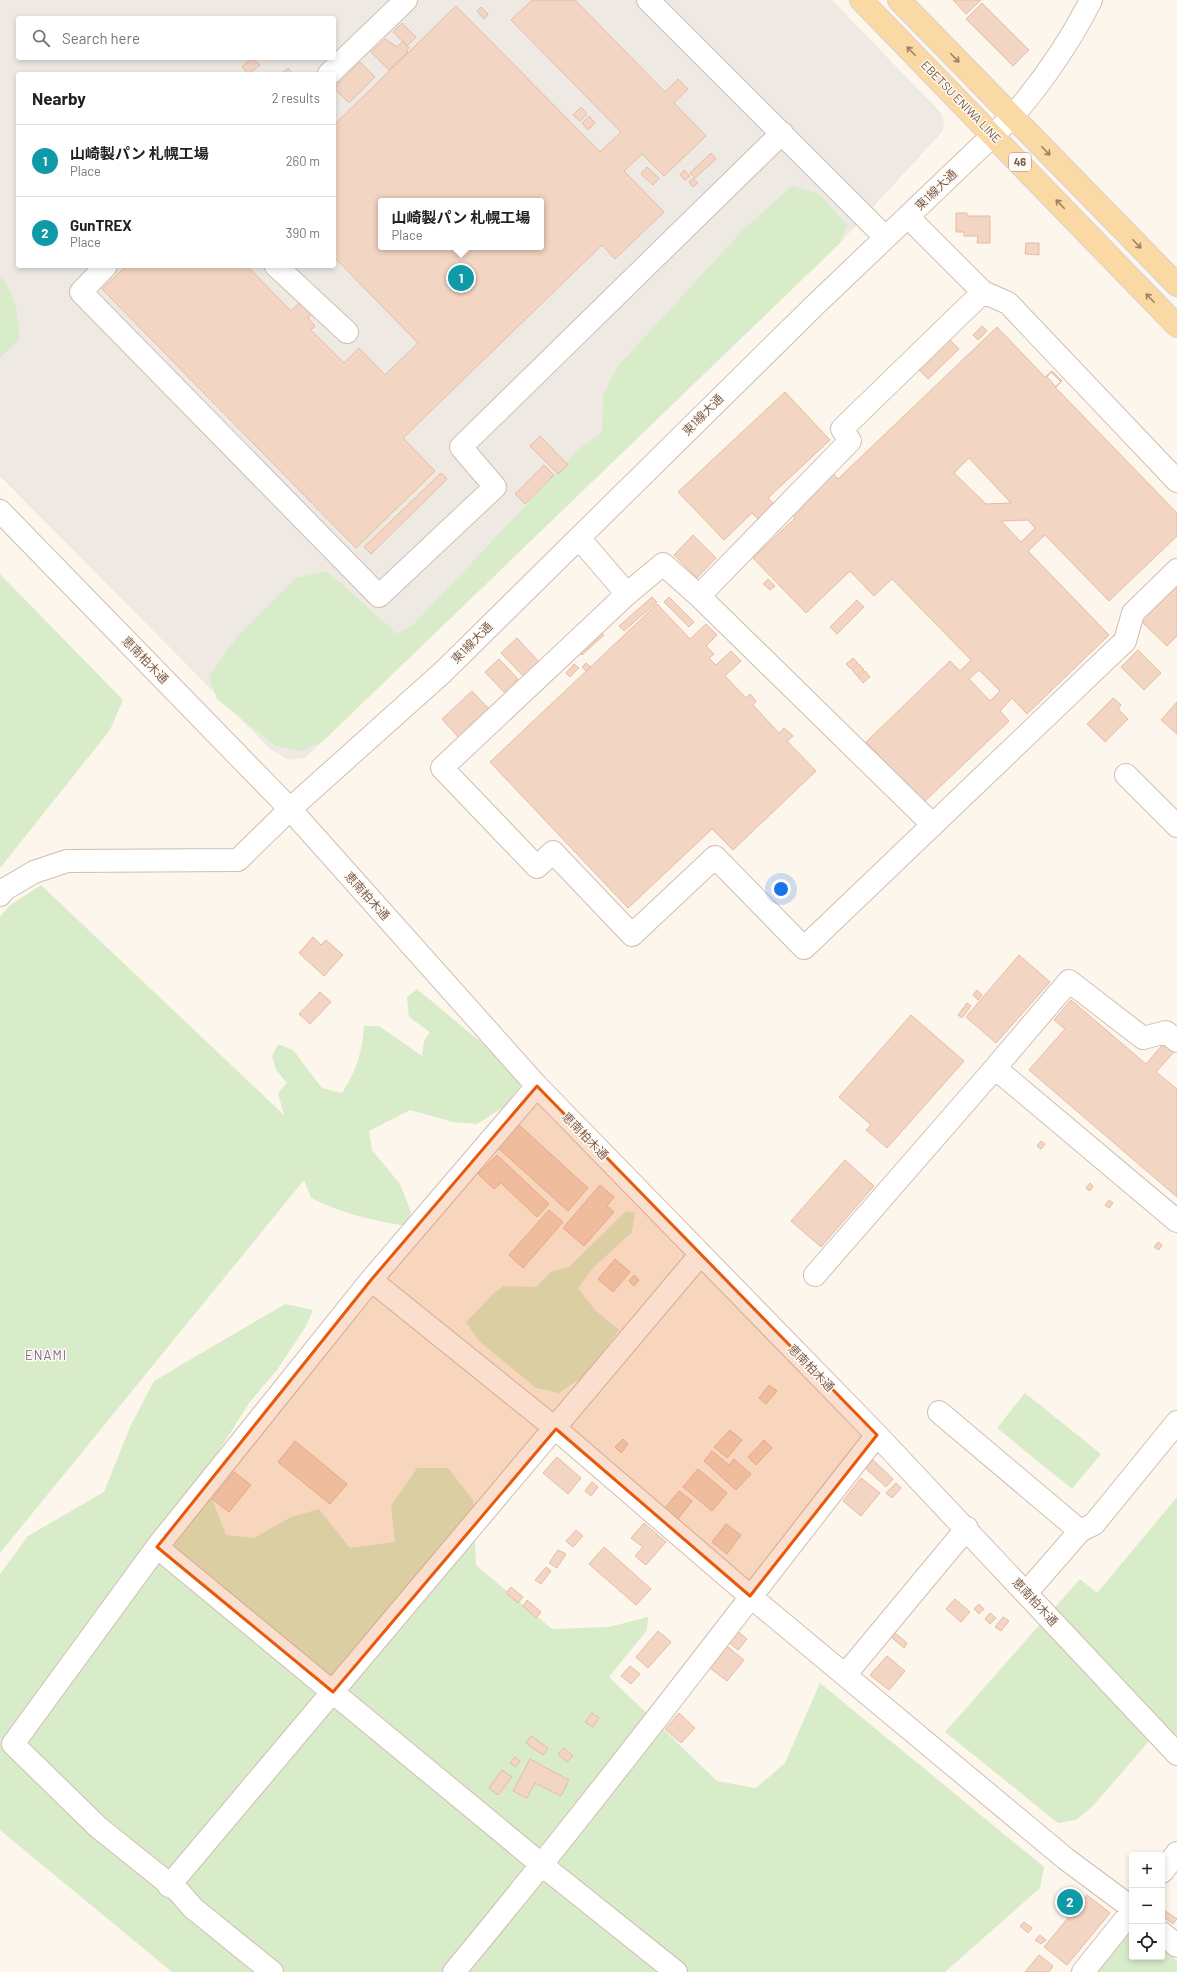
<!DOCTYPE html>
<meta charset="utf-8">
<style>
:root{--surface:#fff;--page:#f2f2f2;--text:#222;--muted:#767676;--line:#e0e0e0;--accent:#e76f51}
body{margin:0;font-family:Barlow,"Noto Sans JP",sans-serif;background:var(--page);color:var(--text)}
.controls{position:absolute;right:12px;bottom:12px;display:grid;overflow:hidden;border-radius:4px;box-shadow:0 2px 6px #0003}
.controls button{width:36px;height:36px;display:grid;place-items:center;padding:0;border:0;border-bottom:1px solid var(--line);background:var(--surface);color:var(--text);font:20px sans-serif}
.you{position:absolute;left:781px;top:889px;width:14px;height:14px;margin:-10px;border:3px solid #fff;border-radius:50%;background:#1a73e8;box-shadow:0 0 0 6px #1a73e833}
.badge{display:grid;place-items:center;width:26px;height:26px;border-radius:50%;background:var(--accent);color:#fff;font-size:13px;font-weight:700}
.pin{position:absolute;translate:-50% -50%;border:2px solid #fff;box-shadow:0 1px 4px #0006}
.popup{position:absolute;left:378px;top:198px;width:166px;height:52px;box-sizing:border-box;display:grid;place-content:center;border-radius:4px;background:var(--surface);filter:drop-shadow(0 1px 3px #0005);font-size:13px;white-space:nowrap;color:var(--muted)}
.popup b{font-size:15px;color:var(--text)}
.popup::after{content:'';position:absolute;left:50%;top:100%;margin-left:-8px;border:8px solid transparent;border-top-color:var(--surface)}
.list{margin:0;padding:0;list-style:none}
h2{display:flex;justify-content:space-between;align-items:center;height:52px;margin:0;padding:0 16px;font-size:17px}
h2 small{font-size:13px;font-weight:400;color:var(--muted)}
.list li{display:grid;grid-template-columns:26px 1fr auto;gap:12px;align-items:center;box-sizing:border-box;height:72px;padding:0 16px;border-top:1px solid var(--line)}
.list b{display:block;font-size:15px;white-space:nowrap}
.list p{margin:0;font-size:13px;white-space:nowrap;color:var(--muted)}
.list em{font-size:13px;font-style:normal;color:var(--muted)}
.icon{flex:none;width:22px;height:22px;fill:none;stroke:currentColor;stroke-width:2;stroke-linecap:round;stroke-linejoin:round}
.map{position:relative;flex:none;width:1177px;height:1972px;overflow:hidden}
.search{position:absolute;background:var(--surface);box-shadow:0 2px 6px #0003;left:16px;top:16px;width:320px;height:44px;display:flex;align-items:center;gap:10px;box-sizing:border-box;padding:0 14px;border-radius:4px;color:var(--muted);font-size:15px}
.panel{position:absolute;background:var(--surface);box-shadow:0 2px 6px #0003;left:16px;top:72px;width:320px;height:196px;border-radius:4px}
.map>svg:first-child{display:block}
.industrial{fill:#efe9e4;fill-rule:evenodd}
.green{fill:#d8ecc9}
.building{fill:#f3d5c3;stroke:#e6bba3;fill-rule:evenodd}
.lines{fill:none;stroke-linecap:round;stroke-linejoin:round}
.minor-casing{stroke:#d1beb0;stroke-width:24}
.major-casing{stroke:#dad1cd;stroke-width:24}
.minor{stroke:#fff;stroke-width:22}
.major{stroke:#fbd9a5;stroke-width:22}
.oneway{stroke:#a18267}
.marked{fill:#e8590c;fill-opacity:0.2;stroke:#e8590c;stroke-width:3;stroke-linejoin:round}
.labels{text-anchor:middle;stroke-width:3;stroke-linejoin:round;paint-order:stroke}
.shield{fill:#fffaf3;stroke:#a28b7f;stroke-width:1}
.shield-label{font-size:11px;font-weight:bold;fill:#7a5c4d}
.street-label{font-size:12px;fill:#7a5c4d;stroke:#fffaf3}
.neighbourhood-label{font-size:13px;letter-spacing:1px;fill:#846695;stroke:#fffaf3}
</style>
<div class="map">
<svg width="1177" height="1972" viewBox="0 0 1177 1972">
<rect width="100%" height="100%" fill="#fdf6ec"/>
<!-- industrial -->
<path class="industrial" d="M 0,0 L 832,0 L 940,112 L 944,120 L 943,131 L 840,243 L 305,758 L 288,760 L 269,748 L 0,476 ZM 18,18 L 334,18 L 334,58 L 18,58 ZM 18,74 L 334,74 L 334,266 L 18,266 ZM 381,201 L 541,201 L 541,247 L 381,247 Z"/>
<!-- green -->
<path class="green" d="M 792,186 L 819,194 L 847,225 L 840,243 L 322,742 L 301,751 L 275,746 L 217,699 L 209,676 L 237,637 L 296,578 L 327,571 L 397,634 L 413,625 L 578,450 L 602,432 L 603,395 L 617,367 L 744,229 Z
M 0,277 C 16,293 18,317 20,339 L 0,358 Z
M 0,574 L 123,700 L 110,730 L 0,868 Z
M 41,885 L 284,1115 L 278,1093 L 287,1083 L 276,1070 L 272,1056 L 278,1044 L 293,1050 L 322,1088 L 342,1093 C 357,1070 362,1052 364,1026 L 379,1026 L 422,1056 L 424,1041 L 430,1032 L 409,1017 L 407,997 L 417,989 L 488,1048 L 522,1084 L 507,1105 L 477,1124 L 453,1122 L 410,1110 L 369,1131 L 372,1150 L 400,1184 L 411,1212 L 406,1226 C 371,1220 343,1214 311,1198 L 304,1180 L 0,1553 L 0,917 L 9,906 Z
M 626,1211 L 635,1213 L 632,1232 L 593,1268 L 578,1288 L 595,1310 L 619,1330 L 586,1375 L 559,1393 L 536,1388 L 480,1342 L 466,1322 L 496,1291 L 504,1286 L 536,1287 L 552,1271 L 569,1267 Z
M 285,1304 L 313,1310 L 306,1326 L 277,1370 L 249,1403 L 203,1476 L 226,1535 L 254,1538 L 291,1517 L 319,1509 L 350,1548 L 395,1542 L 391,1506 L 417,1468 L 448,1468 L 473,1500 L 476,1565 L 552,1629 L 609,1627 L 648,1617 L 647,1630 L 609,1677 L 717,1781 L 756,1788 L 785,1763 L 820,1683 L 1044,1867 L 1040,1888 L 945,1972 L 172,1972 L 0,1830 L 0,1574 L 28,1536 L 104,1492 L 130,1427 L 154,1381 Z
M 1025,1393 L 1101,1454 L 1072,1489 L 997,1428 Z
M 1177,1497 L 1177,1742 L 1162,1726 L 1093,1806 L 1076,1820 L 1058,1823 L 945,1732 L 1080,1579 L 1097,1593 Z
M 1132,1926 L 1132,1957 L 1162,1957 L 1162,1948 L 1177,1961 L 1177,1972 L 1096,1972 Z"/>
<!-- building -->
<path class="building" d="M 532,0 L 575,0 L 665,92 L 678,79 L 688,89 L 674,103 L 706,136 L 664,176 L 642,154 L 624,171 L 664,212 L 615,259 L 602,245 L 403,438 L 435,471 L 356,548 L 102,289 L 126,266 L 247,266 L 291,311 L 300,302 L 312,314 L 308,318 L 315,326 L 311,330 L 344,363 L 359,348 L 385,375 L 418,343 L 334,257 L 334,125 L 456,6 L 600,152 L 621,132 L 511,20 ZM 381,201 L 541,201 L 541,247 L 381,247 Z
M 953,0 L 981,0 L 966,14 Z
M 982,3 L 1029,50 L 1013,66 L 966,19 Z
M 481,7 L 488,14 L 484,19 L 477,11 Z
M 402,23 L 416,37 L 407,46 L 393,32 Z
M 385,39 L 397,47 L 403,41 L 409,48 L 406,51 L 408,52 L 389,70 L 371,52 Z
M 251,58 L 260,65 L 249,74 L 242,67 Z
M 360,62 L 375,77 L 349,103 L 334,88 Z
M 288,68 L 292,73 L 281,74 Z
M 581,107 L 587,114 L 580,121 L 573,115 Z
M 589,116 L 595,123 L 588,130 L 582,123 Z
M 711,153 L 716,159 L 695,178 L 690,173 Z
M 647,167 L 659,178 L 653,185 L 641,174 Z
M 684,170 L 690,176 L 685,180 L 680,175 Z
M 693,178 L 698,183 L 693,187 L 689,182 Z
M 956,213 L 967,213 L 967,216 L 990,216 L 990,243 L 977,243 L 978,236 L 964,236 L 964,232 L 956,232 Z
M 1026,243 L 1039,243 L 1039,255 L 1025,254 Z
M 982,326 L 987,331 L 978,340 L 973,335 Z
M 997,327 L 1045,377 L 1052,371 L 1062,381 L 1055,387 L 1177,513 L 1177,536 L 1109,601 L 1045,535 L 1028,551 L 1109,635 L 1027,714 L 1012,698 L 1000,711 L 1009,721 L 924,802 L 866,742 L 950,661 L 960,671 L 971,660 L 892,579 L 874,596 L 850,571 L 806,613 L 753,558 L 795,518 L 788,511 L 831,471 L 838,479 ZM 969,458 L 1011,503 L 986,504 L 954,473 ZM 1028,520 L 1035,528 L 1021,542 L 1001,521 ZM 979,670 L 1000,691 L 990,701 L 969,679 Z
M 949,339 L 959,349 L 928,379 L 918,369 Z
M 1051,372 L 1061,382 L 1056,387 L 1047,377 Z
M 785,392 L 830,440 L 768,498 L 774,504 L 758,519 L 752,513 L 724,540 L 678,492 Z
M 540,436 L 568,465 L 558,474 L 530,446 Z
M 544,465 L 554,475 L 525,504 L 515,494 Z
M 441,473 L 447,479 L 371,554 L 364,547 Z
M 693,535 L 716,558 L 697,578 L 674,555 Z
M 768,579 L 775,586 L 770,590 L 763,584 Z
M 1177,585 L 1177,636 L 1167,646 L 1141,621 Z
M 652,597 L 657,602 L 624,631 L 619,626 Z
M 669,597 L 694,622 L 689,627 L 664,602 Z
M 857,600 L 864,607 L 837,634 L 830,627 Z
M 657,604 L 690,639 L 706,624 L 717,635 L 706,646 L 714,654 L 709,658 L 716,665 L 731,651 L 741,661 L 725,676 L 746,698 L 750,694 L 756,701 L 753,705 L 779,733 L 784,728 L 793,736 L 787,741 L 816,771 L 733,850 L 712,829 L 628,908 L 490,762 Z
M 598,630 L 604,635 L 582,655 L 577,649 Z
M 517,638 L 540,663 L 524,677 L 501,653 Z
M 1138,650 L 1161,673 L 1144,690 L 1121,667 Z
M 853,658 L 858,663 L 851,669 L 846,664 Z
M 499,659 L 518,679 L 504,692 L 485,672 Z
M 586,663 L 591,667 L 586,671 L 582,667 Z
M 574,664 L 579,668 L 570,677 L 566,673 Z
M 859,664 L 864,670 L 857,676 L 852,670 Z
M 865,671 L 870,677 L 863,683 L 858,677 Z
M 472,691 L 491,711 L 460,739 L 442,719 Z
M 1113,698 L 1121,705 L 1118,709 L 1128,719 L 1105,742 L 1087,724 Z
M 1177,702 L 1177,734 L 1161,720 Z
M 313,937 L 321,945 L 326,940 L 343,955 L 324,976 L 299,953 Z
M 1019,955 L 1050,982 L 996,1043 L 966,1017 Z
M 977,990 L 982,995 L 978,1000 L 973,995 Z
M 320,992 L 331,1002 L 310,1024 L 299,1014 Z
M 1071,1000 L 1146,1064 L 1164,1043 L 1174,1052 L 1156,1072 L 1177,1089 L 1177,1197 L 1029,1070 L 1065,1029 L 1054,1020 Z
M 967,1003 L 971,1006 L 962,1018 L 958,1015 Z
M 911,1015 L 964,1061 L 887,1148 L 866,1130 L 871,1125 L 839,1097 Z
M 518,1124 L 588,1188 L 568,1211 L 497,1147 Z
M 1041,1141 L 1045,1144 L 1041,1149 L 1037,1146 Z
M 497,1155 L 549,1204 L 537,1217 L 501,1183 L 494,1189 L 478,1174 Z
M 845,1160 L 874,1186 L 821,1247 L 791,1221 Z
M 1090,1183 L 1093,1186 L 1090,1191 L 1086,1188 Z
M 600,1185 L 614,1197 L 607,1206 L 614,1212 L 584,1246 L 563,1228 Z
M 1109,1200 L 1113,1203 L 1109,1208 L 1105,1205 Z
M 549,1210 L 563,1222 L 523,1268 L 509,1255 Z
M 1158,1242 L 1162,1245 L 1159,1250 L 1154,1247 Z
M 615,1259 L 630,1272 L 613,1292 L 598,1279 Z
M 634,1275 L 639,1280 L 634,1286 L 629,1281 Z
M 769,1385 L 777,1391 L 766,1404 L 759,1398 Z
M 730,1430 L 742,1440 L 727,1458 L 714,1447 Z
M 623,1439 L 628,1444 L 621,1453 L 615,1447 Z
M 764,1440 L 772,1448 L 756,1465 L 748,1457 Z
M 295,1441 L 347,1484 L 330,1504 L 278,1462 Z
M 712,1451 L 729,1465 L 734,1459 L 751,1474 L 736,1490 L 704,1461 Z
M 557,1457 L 581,1478 L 568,1494 L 543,1473 Z
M 873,1460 L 893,1479 L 886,1487 L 865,1468 Z
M 698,1469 L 727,1493 L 712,1511 L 683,1487 Z
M 234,1472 L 251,1485 L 229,1512 L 212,1499 Z
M 861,1478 L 880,1493 L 861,1516 L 843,1501 Z
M 592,1482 L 598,1487 L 591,1496 L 585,1491 Z
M 896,1483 L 901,1488 L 892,1498 L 886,1493 Z
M 679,1491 L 692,1501 L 678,1519 L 664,1509 Z
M 644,1523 L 666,1542 L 646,1565 L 635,1556 L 643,1547 L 631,1538 Z
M 726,1524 L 741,1535 L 727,1554 L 712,1542 Z
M 576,1530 L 583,1536 L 573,1547 L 566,1541 Z
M 604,1547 L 651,1589 L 636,1605 L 589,1564 Z
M 558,1550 L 566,1554 L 557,1568 L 549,1563 Z
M 546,1567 L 551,1571 L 541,1584 L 535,1580 Z
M 511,1587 L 523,1597 L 518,1603 L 506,1593 Z
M 955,1599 L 970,1612 L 961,1622 L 946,1609 Z
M 527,1600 L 541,1612 L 536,1618 L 523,1606 Z
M 979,1604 L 984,1609 L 979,1614 L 974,1609 Z
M 990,1613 L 996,1618 L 990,1624 L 985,1619 Z
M 1003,1617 L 1009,1621 L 1001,1631 L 995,1627 Z
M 736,1630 L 747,1639 L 738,1650 L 727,1641 Z
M 658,1631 L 671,1642 L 648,1668 L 636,1657 Z
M 895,1633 L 907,1643 L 904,1648 L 891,1637 Z
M 723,1643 L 744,1660 L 727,1681 L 706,1665 Z
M 887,1656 L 905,1671 L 889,1690 L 870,1675 Z
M 630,1666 L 640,1674 L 631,1684 L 621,1676 Z
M 592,1713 L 599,1718 L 593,1727 L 585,1722 Z
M 679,1713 L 695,1728 L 681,1743 L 665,1729 Z
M 531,1736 L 548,1748 L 543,1755 L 526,1743 Z
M 564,1748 L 573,1756 L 567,1762 L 558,1754 Z
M 515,1757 L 520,1761 L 516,1767 L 510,1763 Z
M 530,1759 L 569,1780 L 561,1796 L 535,1783 L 527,1798 L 513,1791 Z
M 502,1770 L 512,1777 L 498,1795 L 489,1788 Z
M 1072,1891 L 1080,1898 L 1068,1913 L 1060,1906 Z
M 1087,1895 L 1110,1913 L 1067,1965 L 1044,1947 Z
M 1164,1910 L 1177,1919 L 1173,1924 L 1162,1916 Z
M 1024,1922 L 1032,1928 L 1028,1933 L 1020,1926 Z
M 1040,1935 L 1046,1940 L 1041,1944 L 1035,1940 Z
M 1039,1955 L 1053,1966 L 1049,1972 L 1025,1972 Z"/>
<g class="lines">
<defs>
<path id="minor" d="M 648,0 L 885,237
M 329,74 L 406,0
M 908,217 L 983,292 L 1008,303 L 1177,481
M 106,266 L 81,292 L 379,596 L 495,487 L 461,447 L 782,133
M 276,266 L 347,332
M 0,511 L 290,809 L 537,1086 L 877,1435 L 1177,1754
M 579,538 L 627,594 L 663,564 L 699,596
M 627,594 L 442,768 L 537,867 L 553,852 L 632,935 L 715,857 L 804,948 L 1125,641 L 1133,613 L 1177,570
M 1126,775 L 1177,826
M 933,825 L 699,596 L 850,441 L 842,429 L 983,292
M 0,895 L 5,889 L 34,872 L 67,861 L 238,860 L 290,809 L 443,672 L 814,306 L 1012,117 C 1042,82 1070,42 1091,0
M 995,1068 L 1069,981 L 1143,1038 L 1166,1032 L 1177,1041
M 815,1275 L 995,1068 L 1177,1221
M 371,1280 L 556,1429 L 750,1596 L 1066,1859 L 1132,1908
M 939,1412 L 1080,1531
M 157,1547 L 542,1865 L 676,1972
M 1026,1593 L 1080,1531 L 1094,1524 L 1177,1422
M 845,1675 L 967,1528
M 1162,1872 L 1177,1853
M 169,1886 C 345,1674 525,1466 700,1255
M 1162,1933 L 1177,1946
M 272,1972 L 193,1908 L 179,1892 L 98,1827 L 13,1744 L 157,1547 L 371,1280 L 537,1086
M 454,1972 C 600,1796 736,1614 877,1435
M 1083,1972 L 1132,1911"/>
<path id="major" d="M 861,0 L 1177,326
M 899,0 L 1177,285"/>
</defs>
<!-- minor casing -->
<use href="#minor" class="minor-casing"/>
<!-- major casing -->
<use href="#major" class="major-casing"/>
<!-- minor -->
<use href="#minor" class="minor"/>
<!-- major -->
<use href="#major" class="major"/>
</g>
<!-- one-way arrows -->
<defs><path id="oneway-shaft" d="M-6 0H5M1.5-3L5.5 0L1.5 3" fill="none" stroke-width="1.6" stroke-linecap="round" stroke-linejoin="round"/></defs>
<g class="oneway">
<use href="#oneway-shaft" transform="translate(911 51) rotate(-134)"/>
<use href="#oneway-shaft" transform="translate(955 58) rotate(46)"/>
<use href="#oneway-shaft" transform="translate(1046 151) rotate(46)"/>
<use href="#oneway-shaft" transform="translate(1060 204) rotate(-134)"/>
<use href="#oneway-shaft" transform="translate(1137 244) rotate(46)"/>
<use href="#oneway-shaft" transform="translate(1150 298) rotate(-134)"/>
</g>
<!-- marked area -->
<path class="marked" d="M 537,1086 L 877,1435 L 750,1596 L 556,1429 L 333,1692 L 157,1547 L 371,1280 Z"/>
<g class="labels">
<!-- shield labels -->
<rect class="shield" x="1009" y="153" width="22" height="18" rx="3"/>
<g class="shield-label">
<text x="1020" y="166">46</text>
</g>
<!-- street labels -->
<g class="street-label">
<text transform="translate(961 102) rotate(46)" y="4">EBETSU ENIWA LINE</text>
<text transform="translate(936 190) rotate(-44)" y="4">東1線大通</text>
<text transform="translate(703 415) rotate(-45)" y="4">東1線大通</text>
<text transform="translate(472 643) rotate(-45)" y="4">東1線大通</text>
<text transform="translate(145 660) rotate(46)" y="4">恵南柏木通</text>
<text transform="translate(367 896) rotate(48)" y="4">恵南柏木通</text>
<text transform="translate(585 1136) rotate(46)" y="4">恵南柏木通</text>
<text transform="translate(811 1368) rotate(46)" y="4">恵南柏木通</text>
<text transform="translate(1035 1602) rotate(47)" y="4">恵南柏木通</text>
</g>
<!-- neighbourhood labels -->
<g class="neighbourhood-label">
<text x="46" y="1360">ENAMI</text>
</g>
</g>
</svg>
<div class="controls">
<button>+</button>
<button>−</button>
<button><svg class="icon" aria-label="locate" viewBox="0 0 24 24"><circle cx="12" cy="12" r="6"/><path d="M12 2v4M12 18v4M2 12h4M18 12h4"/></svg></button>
</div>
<div class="you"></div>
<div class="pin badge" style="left:461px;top:278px;background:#0f9aa8">1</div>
<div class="popup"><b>山崎製パン 札幌工場</b>Place</div>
<div class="pin badge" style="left:1070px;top:1902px;background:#0f9aa8">2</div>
<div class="search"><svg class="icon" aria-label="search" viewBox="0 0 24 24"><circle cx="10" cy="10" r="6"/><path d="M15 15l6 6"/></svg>Search here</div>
<section class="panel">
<h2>Nearby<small>2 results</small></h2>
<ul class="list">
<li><span class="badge" style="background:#0f9aa8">1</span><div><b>山崎製パン 札幌工場</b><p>Place</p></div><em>260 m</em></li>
<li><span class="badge" style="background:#0f9aa8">2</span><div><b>GunTREX</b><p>Place</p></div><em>390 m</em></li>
</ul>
</section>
</div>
